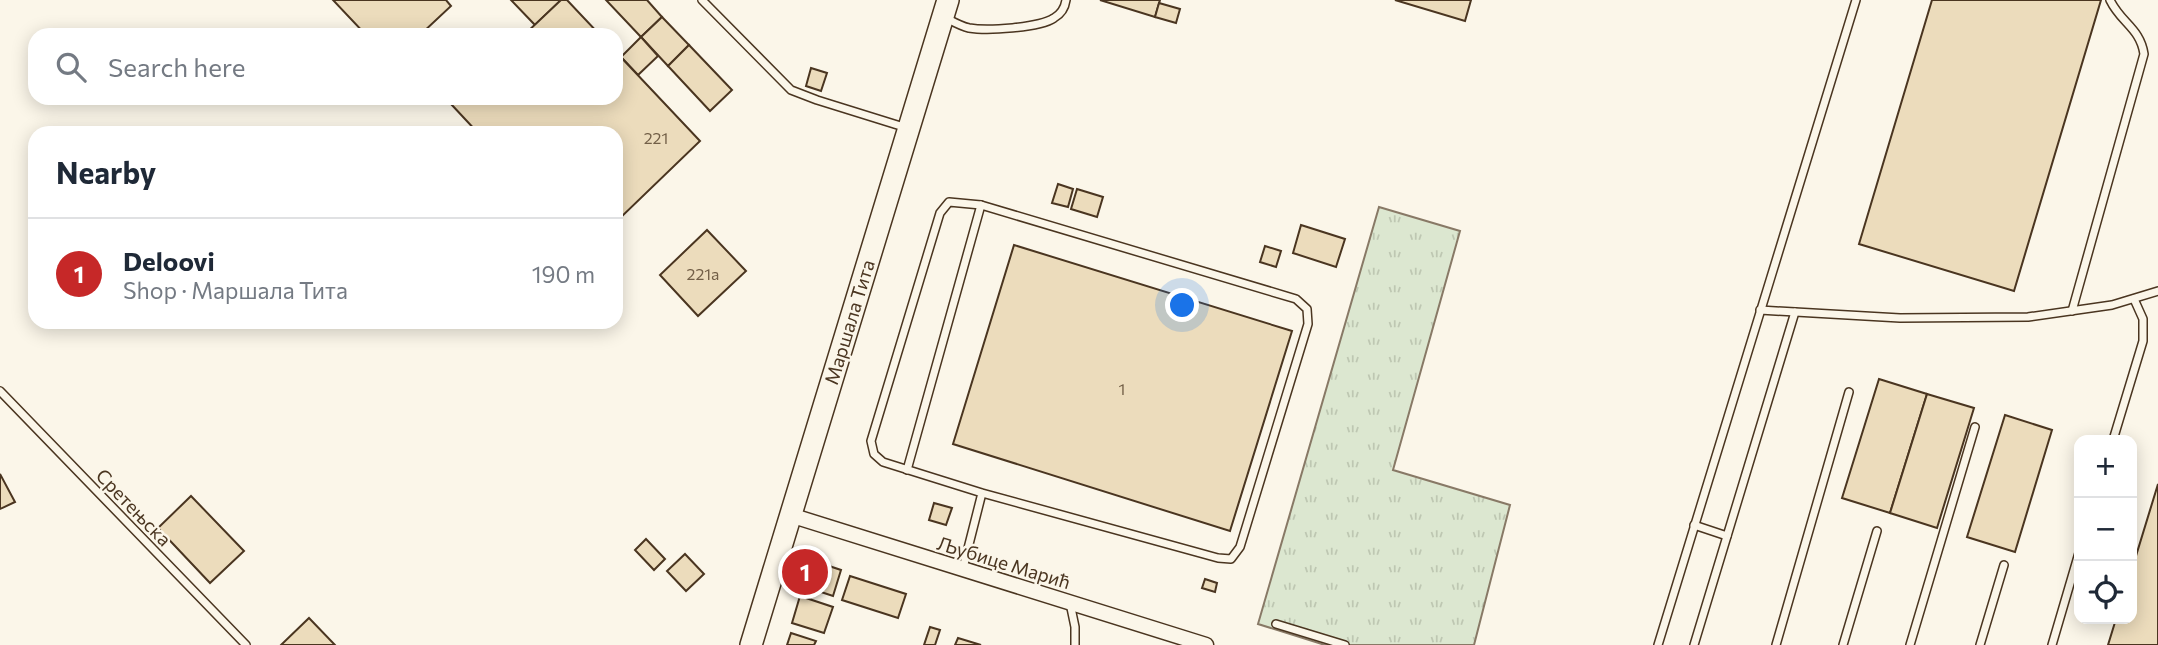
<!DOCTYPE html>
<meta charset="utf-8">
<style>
:root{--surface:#fff;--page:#f2f2f3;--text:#1f2937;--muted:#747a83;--line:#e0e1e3;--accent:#c62828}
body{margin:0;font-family:Commissioner,sans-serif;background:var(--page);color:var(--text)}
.controls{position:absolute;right:21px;bottom:21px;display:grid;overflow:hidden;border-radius:14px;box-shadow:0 4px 18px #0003}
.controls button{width:63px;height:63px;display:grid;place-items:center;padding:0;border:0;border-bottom:2px solid var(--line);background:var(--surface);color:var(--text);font:35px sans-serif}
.you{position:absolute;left:1183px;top:306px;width:24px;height:24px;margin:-18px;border:5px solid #fff;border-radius:50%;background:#1a73e8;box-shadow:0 0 0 10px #1a73e833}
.badge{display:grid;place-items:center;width:46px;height:46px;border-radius:50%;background:var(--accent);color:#fff;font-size:23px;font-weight:700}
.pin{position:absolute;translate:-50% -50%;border:4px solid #fff;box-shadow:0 2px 7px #0006}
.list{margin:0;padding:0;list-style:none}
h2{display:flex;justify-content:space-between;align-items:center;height:91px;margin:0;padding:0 28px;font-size:30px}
h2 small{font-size:23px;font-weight:400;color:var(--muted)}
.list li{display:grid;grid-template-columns:46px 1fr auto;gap:21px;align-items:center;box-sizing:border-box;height:112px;padding:0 28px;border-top:2px solid var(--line)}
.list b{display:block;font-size:26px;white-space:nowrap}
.list p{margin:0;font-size:23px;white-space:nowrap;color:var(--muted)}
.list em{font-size:23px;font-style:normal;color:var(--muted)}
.icon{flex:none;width:38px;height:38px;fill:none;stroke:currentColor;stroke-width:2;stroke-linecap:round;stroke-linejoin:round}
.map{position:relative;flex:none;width:2158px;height:645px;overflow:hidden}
.search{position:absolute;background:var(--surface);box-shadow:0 4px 18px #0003;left:28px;top:28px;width:595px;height:77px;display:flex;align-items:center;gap:18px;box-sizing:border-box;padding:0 24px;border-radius:21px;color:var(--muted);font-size:26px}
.panel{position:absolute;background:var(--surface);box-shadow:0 4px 18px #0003;left:28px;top:126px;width:595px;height:203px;border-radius:21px}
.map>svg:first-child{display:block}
.grass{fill:url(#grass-tufts);stroke:#887966;stroke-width:2}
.building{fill:#ecdcbc;stroke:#4a3520;stroke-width:2}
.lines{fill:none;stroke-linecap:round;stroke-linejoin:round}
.lane-casing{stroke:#4a3520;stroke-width:10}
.street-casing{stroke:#4a3520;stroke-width:17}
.secondary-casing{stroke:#4a3520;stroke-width:24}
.lane{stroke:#fbf6e9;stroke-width:7}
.street{stroke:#fbf6e9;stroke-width:14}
.secondary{stroke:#fbf6e9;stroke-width:21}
.labels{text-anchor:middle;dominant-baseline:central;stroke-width:5;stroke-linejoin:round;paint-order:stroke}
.number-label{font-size:16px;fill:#725f47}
.street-label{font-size:19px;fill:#4a3520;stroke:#fbf6e9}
</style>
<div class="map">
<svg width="2158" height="645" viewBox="0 0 2158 645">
<defs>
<pattern id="grass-tufts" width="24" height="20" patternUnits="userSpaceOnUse" patternTransform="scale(1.75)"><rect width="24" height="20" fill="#dce7d0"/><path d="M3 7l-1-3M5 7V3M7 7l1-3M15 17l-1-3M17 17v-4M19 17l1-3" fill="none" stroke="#bec7b2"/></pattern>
</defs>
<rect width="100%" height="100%" fill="#fbf6e9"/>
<!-- grass -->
<polygon class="grass" points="1379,207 1460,231 1393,470 1510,505 1474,645 1325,645 1258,624"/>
<!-- building -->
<g class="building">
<polygon points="333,0 446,0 451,6 420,35 366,35"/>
<polygon points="511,0 561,0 535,25"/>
<polygon points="561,0 567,0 600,35 524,35"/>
<polygon points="606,0 647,0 662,17 641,37"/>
<polygon points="1100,0 1160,0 1155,17"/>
<polygon points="1395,0 1471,0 1465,21"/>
<polygon points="1932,0 2101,0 2014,291 1859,244"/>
<polygon points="1159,3 1180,9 1176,23 1155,17"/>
<polygon points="662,17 689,45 668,66 641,37"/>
<polygon points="641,37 658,56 638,75 621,57"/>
<polygon points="689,45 732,90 710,111 668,66"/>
<polygon points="616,52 700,141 616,222 616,133 478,133 451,104 458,98 616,98"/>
<polygon points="811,68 827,73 821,91 806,86"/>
<polygon points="1058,184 1073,189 1068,207 1052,203"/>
<polygon points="1077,189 1103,197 1097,217 1071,209"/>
<polygon points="1301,225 1345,239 1336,267 1293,253"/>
<polygon points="707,230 746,271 698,316 660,275"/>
<polygon points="1014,245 1292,331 1230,531 953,444"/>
<polygon points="1265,246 1281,251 1276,267 1260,262"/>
<polygon points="1879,379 1927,394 1890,513 1842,498"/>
<polygon points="1927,394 1974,408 1937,528 1890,513"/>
<polygon points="2005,415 2052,430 2015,552 1967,537"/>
<polygon points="0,474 15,502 0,509"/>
<polygon points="2158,484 2158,645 2108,645 2116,619 2132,619 2132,569"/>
<polygon points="191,496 244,551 210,583 158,528"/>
<polygon points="934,503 952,508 946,525 929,520"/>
<polygon points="646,539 665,559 654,570 635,550"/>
<polygon points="685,554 704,574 686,591 667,571"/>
<polygon points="804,558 814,561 807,586 796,582"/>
<polygon points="814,561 841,570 833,596 806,587"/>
<polygon points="850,576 906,594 898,618 842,600"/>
<polygon points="1205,579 1217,583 1215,592 1202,588"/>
<polygon points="800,596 833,607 824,633 792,623"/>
<polygon points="309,618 335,645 281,645"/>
<polygon points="930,627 940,630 935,645 924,645"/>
<polygon points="791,633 816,641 814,645 787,645"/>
<polygon points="958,638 981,645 955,645"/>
</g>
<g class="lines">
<defs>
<g id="lane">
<polyline points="702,0 791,90 817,100 907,128"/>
<path d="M944 17C952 21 960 26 969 28 987 31 1039 28 1054 18 1061 14 1065 7 1066 0"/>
<polyline points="1760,310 1900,318 2028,317 2112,305 2158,291"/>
<path d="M2072 311 2144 54C2140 28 2121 23 2110 0"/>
<polyline points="0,391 246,645"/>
<polyline points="2113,440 2143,341 2143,319 2134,299"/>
<polyline points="907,470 981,205"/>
<polyline points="1694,525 1727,536"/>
<polyline points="963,568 982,493 1218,558 1231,559 1240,547 1308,324 1307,309 1296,299 981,205 949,202 940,213 871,441 874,454 883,462 982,493"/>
<polyline points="1070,603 1075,627 1075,645"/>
<polyline points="1276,624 1345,645"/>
<polyline points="1658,645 1856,0"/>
<polyline points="1694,645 1795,312"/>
<polyline points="1776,645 1849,392"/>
<polyline points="1843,645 1877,531"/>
<polyline points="1910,645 1975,427"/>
<polyline points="1980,645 2004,565"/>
<polyline points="2052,645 2079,553"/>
</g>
<polyline id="street" points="790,515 1206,645"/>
<polyline id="secondary" points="751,645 948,0"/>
</defs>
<!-- lane casing -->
<use href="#lane" class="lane-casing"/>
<!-- street casing -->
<use href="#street" class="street-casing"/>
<!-- secondary casing -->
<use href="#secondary" class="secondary-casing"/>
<!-- lane -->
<use href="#lane" class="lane"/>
<!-- street -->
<use href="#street" class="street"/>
<!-- secondary -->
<use href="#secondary" class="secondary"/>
</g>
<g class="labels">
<!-- number labels -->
<g class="number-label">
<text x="656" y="137">221</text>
<text x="703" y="273">221a</text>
<text x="1122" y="388">1</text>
</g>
<!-- street labels -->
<g class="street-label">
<text transform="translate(849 322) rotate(-73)">Маршала Тита</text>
<text transform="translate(134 507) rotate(46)">Сретењска</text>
<text transform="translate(1004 562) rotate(17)">Љубице Марић</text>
</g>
</g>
</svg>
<div class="controls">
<button>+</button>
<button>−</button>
<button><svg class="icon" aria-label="locate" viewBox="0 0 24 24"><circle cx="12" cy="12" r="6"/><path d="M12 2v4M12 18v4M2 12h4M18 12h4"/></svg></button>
</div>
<div class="you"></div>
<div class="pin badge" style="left:805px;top:572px">1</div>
<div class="search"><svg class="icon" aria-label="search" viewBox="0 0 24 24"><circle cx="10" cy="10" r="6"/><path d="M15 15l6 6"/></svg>Search here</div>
<section class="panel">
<h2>Nearby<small></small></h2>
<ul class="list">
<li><span class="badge">1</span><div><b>Deloovi</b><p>Shop · Маршала Тита</p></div><em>190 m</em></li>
</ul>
</section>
</div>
